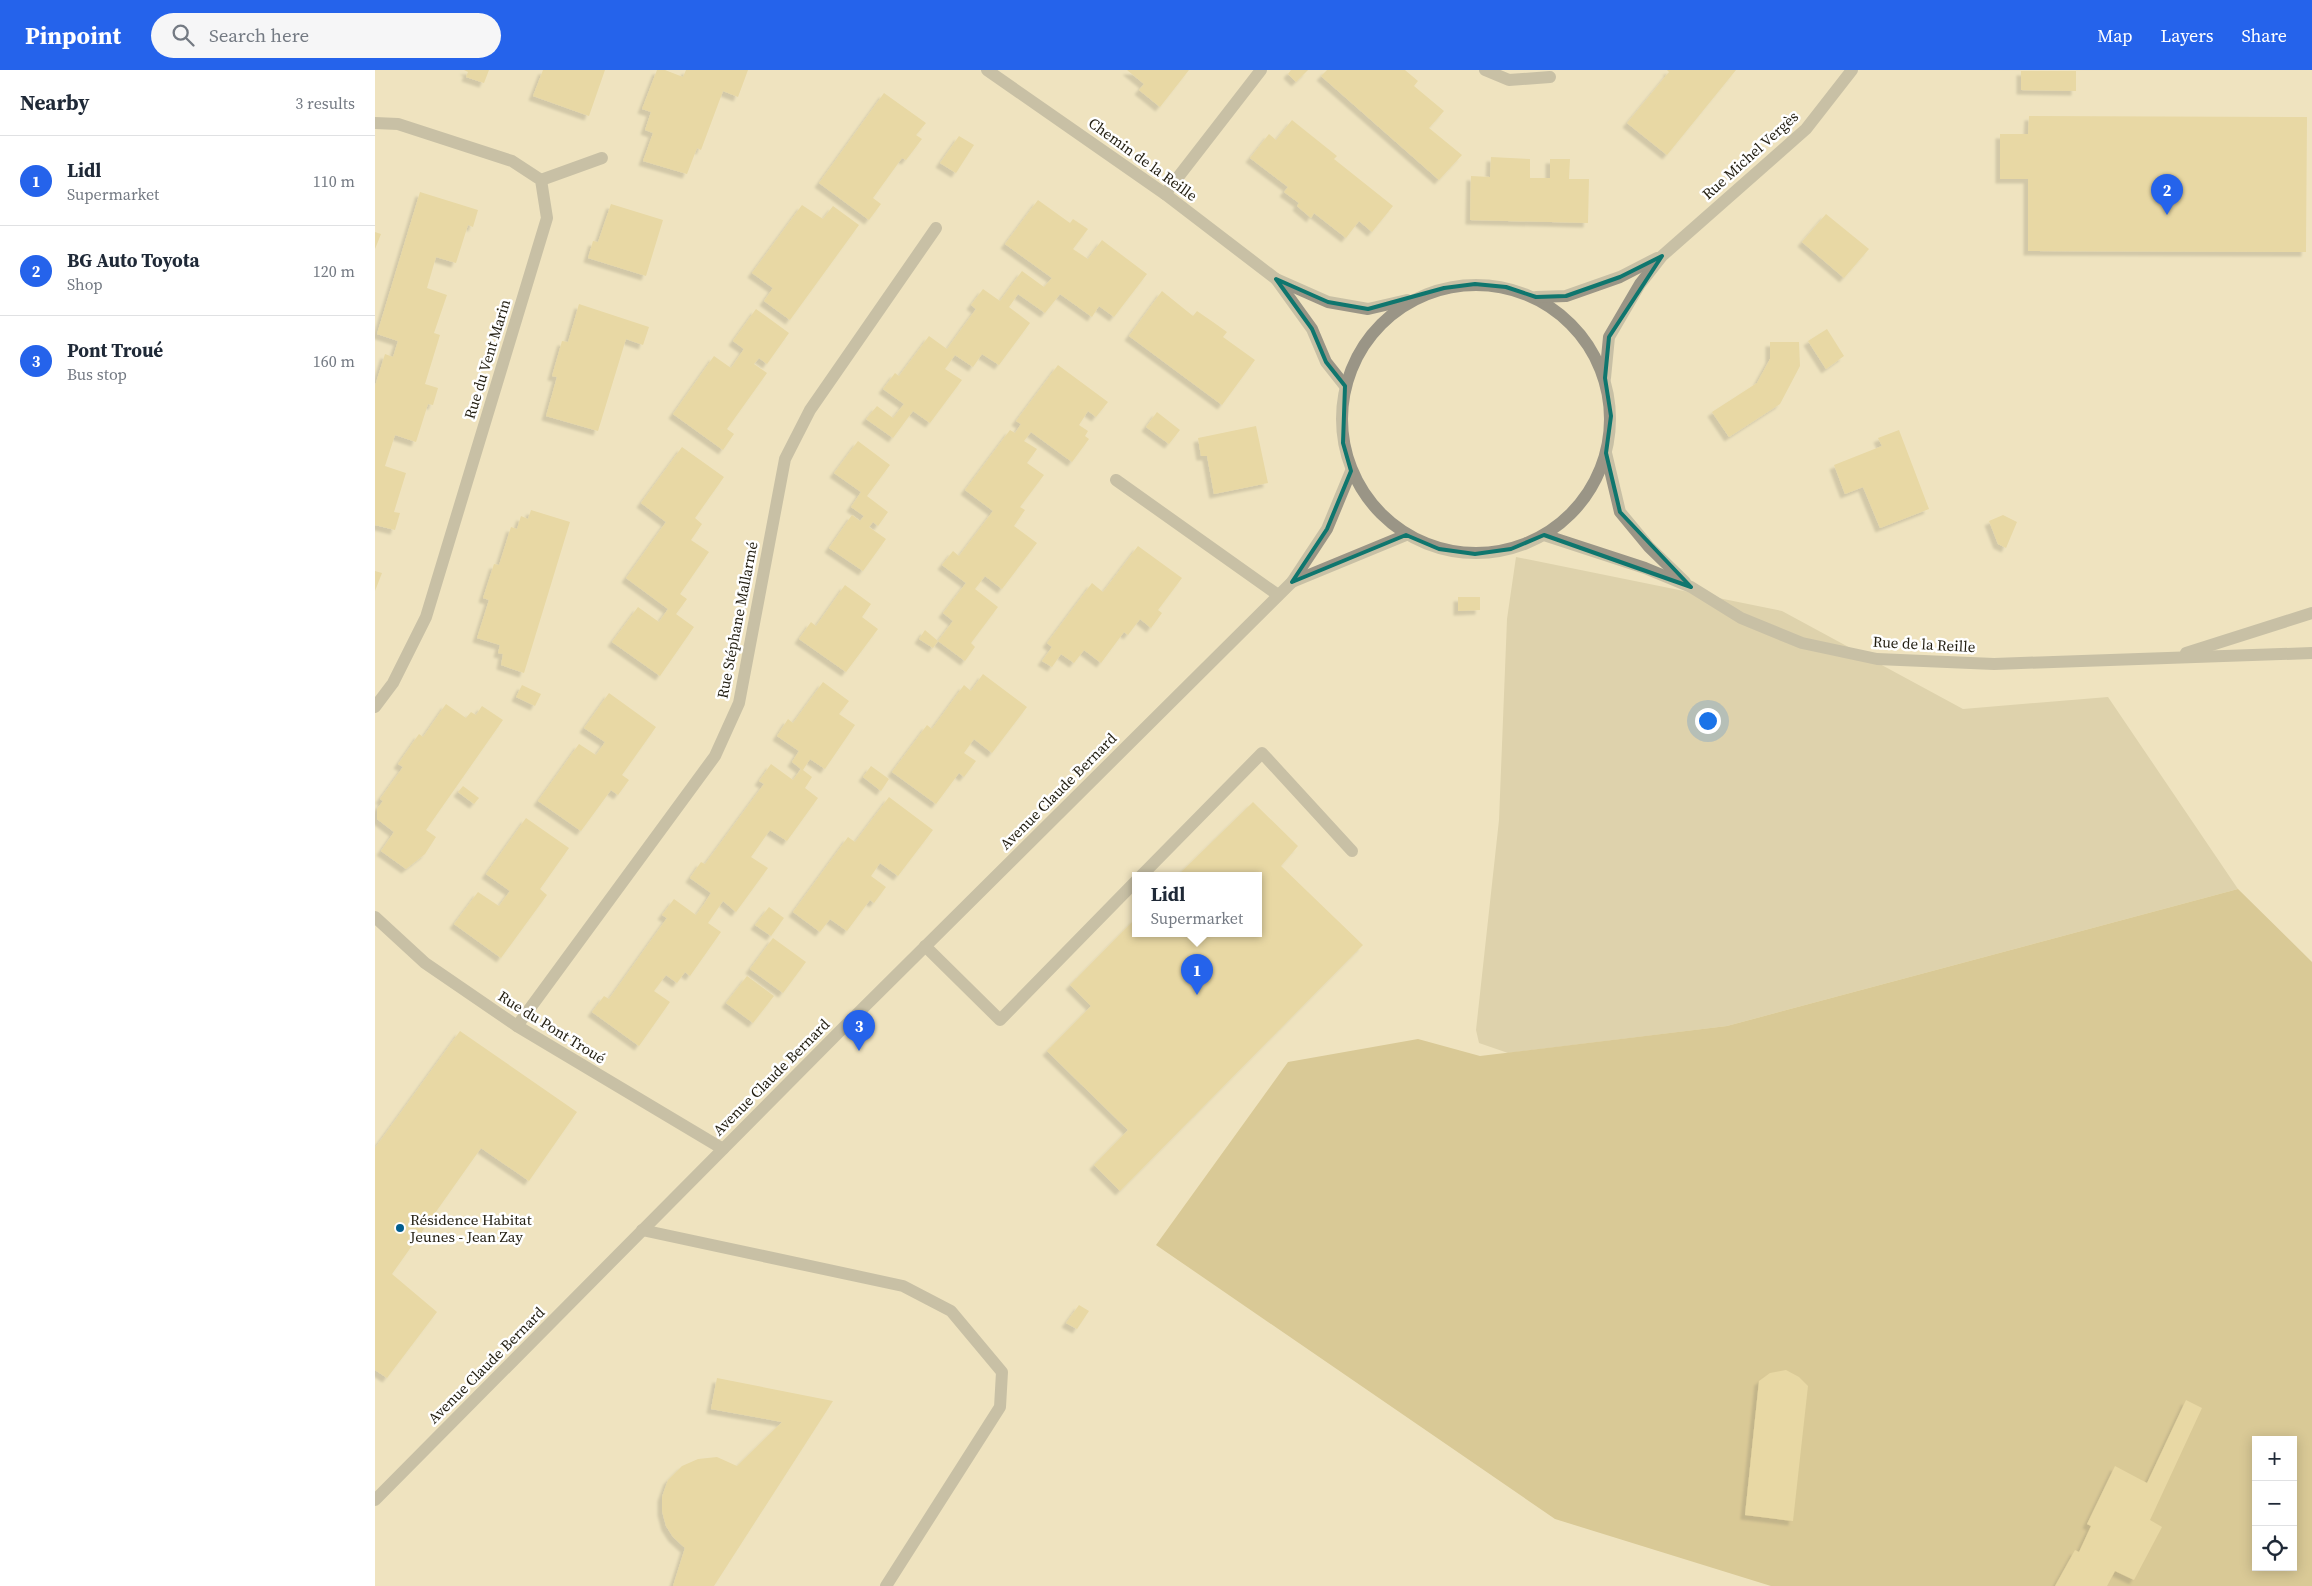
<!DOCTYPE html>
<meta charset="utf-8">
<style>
:root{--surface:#fff;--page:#f6f6f7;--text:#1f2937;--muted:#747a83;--line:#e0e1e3;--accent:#2563eb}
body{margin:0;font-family:"Source Serif 4",serif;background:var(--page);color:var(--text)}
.controls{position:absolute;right:15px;bottom:15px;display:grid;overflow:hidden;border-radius:0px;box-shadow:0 2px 12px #0003}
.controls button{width:45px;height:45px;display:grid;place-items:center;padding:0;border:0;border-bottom:1px solid var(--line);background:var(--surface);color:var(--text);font:25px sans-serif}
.you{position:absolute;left:1332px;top:650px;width:18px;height:18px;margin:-12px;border:4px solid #fff;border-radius:50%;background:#1a73e8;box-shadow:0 0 0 8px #1a73e833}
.badge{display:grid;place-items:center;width:32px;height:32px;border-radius:50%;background:var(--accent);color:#fff;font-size:16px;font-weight:700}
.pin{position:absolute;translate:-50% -41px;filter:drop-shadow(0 1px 2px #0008)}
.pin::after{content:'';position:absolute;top:26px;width:18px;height:15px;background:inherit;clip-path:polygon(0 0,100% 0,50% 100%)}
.popup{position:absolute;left:757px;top:802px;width:130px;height:65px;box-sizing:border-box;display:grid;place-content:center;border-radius:0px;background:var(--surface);filter:drop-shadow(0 1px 4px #0005);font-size:16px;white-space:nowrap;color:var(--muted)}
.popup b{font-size:19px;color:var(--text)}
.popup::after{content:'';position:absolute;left:50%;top:100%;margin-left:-10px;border:10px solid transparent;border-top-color:var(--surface)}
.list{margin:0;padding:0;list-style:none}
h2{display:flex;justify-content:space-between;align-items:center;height:65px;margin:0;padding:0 20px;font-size:21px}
h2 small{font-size:16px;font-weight:400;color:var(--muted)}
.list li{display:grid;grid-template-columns:32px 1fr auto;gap:15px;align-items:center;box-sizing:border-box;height:90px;padding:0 20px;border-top:1px solid var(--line)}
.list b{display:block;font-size:19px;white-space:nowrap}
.list p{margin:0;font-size:16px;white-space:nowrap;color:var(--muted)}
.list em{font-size:16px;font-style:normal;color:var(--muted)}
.icon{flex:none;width:28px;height:28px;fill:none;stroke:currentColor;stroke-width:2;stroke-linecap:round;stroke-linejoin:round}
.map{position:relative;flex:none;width:1937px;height:1516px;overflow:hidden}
header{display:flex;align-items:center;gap:30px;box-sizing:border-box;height:70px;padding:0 25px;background:var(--accent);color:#fff}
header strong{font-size:24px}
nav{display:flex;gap:28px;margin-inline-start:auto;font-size:18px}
.search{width:350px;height:45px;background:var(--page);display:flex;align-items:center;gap:12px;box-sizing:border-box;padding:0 18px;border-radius:28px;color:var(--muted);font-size:19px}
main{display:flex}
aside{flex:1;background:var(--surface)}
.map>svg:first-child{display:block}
.green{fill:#cabd95}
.forest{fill:#bfa864;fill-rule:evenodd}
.building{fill:#e0ca84;filter:url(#shadow)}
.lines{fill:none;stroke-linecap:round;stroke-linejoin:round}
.minor{stroke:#9a9586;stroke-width:12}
.marked{fill:none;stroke:#0f766e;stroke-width:4;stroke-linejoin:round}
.poi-dot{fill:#025e8f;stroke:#fff;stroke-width:2}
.labels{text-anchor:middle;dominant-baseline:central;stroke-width:5;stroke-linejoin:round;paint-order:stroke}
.street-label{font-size:15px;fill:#211d10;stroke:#fff}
.poi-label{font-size:15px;fill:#211d10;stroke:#fff;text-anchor:start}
</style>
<header>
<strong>Pinpoint</strong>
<div class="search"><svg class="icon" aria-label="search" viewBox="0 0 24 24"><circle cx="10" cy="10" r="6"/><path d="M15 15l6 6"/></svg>Search here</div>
<nav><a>Map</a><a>Layers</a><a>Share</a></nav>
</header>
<main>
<aside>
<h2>Nearby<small>3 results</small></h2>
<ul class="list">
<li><span class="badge">1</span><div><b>Lidl</b><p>Supermarket</p></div><em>110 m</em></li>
<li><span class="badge">2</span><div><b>BG Auto Toyota</b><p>Shop</p></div><em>120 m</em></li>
<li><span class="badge">3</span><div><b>Pont Troué</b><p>Bus stop</p></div><em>160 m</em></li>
</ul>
</aside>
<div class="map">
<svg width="1937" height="1516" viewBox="0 0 1937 1516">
<defs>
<filter id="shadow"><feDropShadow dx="-4.5" dy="4.5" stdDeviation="1" flood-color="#0004"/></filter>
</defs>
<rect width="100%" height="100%" fill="#efe3bf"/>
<!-- green -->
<polygon class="green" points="1141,487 1407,541 1588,639 1733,627 1863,819 1352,956 1133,983 1104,973 1101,960 1124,750 1132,549"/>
<!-- forest -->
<path class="forest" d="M1863 819 1937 892V1516H1396L1180 1449 781 1175 913 992 1043 969 1105 986 1352 956ZM1881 1370H1918V1497H1881Z"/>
<!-- building -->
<g class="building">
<polygon points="89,0 114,0 109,13 91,7 93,2"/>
<polygon points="168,0 230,0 214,46 158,26"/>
<polygon points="282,0 290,0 308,7 311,0 373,0 363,27 348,21 326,80 322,78 312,104 268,91 278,63 270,60 276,42 267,39"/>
<polygon points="752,0 814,0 785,37 764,20 769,14"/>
<polygon points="916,0 933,0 921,12 913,4"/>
<polygon points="952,0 1030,0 1043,11 1039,16 1069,41 1054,58 1087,85 1064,110 946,6"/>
<polygon points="1292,0 1361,0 1292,85 1252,53 1294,2"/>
<polygon points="1646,1 1701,1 1701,21 1646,20"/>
<polygon points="509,23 551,53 541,65 547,69 531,90 527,88 498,128 506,134 494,150 444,113"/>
<polygon points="1654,46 1932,47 1931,182 1653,181 1653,109 1625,109 1625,64 1653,64"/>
<polygon points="917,50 962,86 959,89 1018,136 997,162 984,151 971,168 939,143 936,148 922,136 924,133 909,122 913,117 875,88 894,64 901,70"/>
<polygon points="584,66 599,75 581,103 565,93"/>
<polygon points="1116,87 1155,89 1155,108 1175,108 1175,89 1195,89 1194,109 1214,109 1213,153 1095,150 1096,106 1115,107"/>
<polygon points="45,122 103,140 98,157 93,155 81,193 61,187 52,218 72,225 59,263 65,265 50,314 63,318 58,335 53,334 41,372 20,365 10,396 31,403 19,442 25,443 20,460 0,455 0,316 10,284 18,287 23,271 2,264"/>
<polygon points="663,130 695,153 698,149 713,159 698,179 713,189 727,170 772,204 739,247 724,236 717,247 685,224 670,243 643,224 634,237 655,253 624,295 607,284 598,297 580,285 570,299 587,310 555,353 538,341 518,368 491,349 502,336 518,348 529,334 508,319 520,303 524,306 554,266 572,279 601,239 596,235 608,219 625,231 647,201 669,217 677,208 630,174"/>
<polygon points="236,134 288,150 271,206 213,188 218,171 223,172"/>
<polygon points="427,135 448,149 458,136 484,155 415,250 389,231 398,218 377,203"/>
<polygon points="1451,144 1494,179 1469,208 1427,172"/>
<polygon points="0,162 6,164 0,179"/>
<polygon points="787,221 818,246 822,241 838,252 852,262 848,267 880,290 847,335 754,266"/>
<polygon points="204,234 274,257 268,275 251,269 223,361 171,346 182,307 177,306 187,271 193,272"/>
<polygon points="381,239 414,263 392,294 384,288 379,294 392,303 352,359 359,364 348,380 298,344 339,286 356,298 369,279 358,271"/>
<polygon points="1452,259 1469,286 1451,299 1433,271"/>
<polygon points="1395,272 1424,272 1425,296 1405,334 1354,367 1337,342 1382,313 1395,289"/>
<polygon points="683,295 733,332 721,347 713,341 704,355 713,361 710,366 714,369 697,392 656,362 649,371 662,379 652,393 669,405 645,437 650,440 639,456 662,473 627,519 610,506 600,519 623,537 596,573 600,577 590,591 563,571 558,578 544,569 550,560 563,571 578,551 568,543 591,513 567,495 578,481 584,486 618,441 590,420 635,360 640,363 646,354 641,351"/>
<polygon points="782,342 805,360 794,374 771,357"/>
<polygon points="881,356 893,413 839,424 832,386 826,386 823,368"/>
<polygon points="1524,360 1554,439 1505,458 1488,417 1470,424 1459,395 1507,376 1503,368"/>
<polygon points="483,371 515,395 492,426 513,442 503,456 498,452 494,457 511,469 488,501 454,478 477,445 485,451 489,446 476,437 486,422 459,403"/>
<polygon points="307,377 349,407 320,448 327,454 316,470 334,482 305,524 312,529 301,544 319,557 285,606 237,572 263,537 284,552 293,539 251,508 291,452 266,433"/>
<polygon points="156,440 195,452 149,603 126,595 128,584 123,583 125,575 102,568 114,530 108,528 119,494 124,495 136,457 142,459 146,446 153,449"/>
<polygon points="1628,445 1642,452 1631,478 1623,474 1614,451"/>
<polygon points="763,476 807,508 783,540 787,543 776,558 765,549 753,565 749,562 726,593 709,580 699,593 686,584 677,597 667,591 677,577 672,573 717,513 728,522"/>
<polygon points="0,501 7,503 0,521"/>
<polygon points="470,515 496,534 487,547 503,559 471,602 424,569 436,552 441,556"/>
<polygon points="1083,527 1105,527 1105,540 1083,541"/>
<polygon points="608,604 652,637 617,683 599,669 589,683 601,691 589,707 584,703 561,734 517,702 552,655 557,659 589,615 596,621"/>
<polygon points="448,612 474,631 464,644 480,655 450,699 435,689 428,700 437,707 430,718 443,728 412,771 395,760 376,787 393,798 361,842 348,831 333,853 346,862 315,906 310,902 302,913 291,905 279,921 295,932 264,976 217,942 229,926 234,929 292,848 287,845 299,829 321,845 329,834 336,823 315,808 326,792 330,794 389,714 384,711 396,694 418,710 426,699 417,692 424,681 402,666 413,649 418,653"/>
<polygon points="147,615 166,624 160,636 141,627"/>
<polygon points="234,623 281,657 247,705 254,710 243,725 236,720 206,761 163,731 204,674 221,685 230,672 209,658"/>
<polygon points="71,634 91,648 96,642 101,645 107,636 128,650 51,760 61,767 50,784 31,799 6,781 19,762 2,749 2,739 8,731 5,729 28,697 23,694 44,664 48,667"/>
<polygon points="496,696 514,709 506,721 488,707"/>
<polygon points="88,716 104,728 99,734 83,722"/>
<polygon points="514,727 558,760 523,806 505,793 496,806 511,817 499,833 495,830 472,861 455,849 445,862 418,842 473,767 480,772"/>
<polygon points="878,732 923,776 906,796 988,875 745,1121 719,1095 753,1060 672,981 716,936 695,915 761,848 761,864 883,864 883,806 802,806"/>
<polygon points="151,748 194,778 165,819 172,825 126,888 79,854 103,822 124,836 135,821 111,804"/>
<polygon points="394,837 409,848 396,866 380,855"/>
<polygon points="398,868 431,892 408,923 375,899"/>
<polygon points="372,906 399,926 378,953 351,933"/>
<polygon points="85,961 202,1042 154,1111 106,1078 17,1204 62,1242 12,1308 0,1300 0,1078"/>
<polygon points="704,1235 714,1241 702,1259 691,1253"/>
<polygon points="1411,1300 1424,1307 1433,1316 1418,1451 1370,1445 1384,1311 1395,1303"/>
<polygon points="342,1308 458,1331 339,1516 298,1516 310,1478 298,1467 291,1456 287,1441 287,1427 293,1410 307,1396 323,1389 342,1387 362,1396 407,1352 336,1339"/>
<polygon points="1811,1330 1827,1338 1775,1450 1787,1457 1759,1510 1740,1501 1732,1516 1680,1516 1700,1480 1704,1482 1716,1456 1712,1454 1740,1396 1772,1413"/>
</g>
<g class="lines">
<!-- minor -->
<g class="minor">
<polyline points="612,0 790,124 901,209 953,232 993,239 1032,230"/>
<polyline points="1110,0 1134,10 1175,7"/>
<polyline points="0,53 23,54 137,91 166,110 172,148 51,547 18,613 0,637"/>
<polyline points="166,110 227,88"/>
<polyline points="790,124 886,0"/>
<polyline points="901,209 937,259 951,292 970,316"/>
<circle cx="1101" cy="349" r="134"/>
<polyline points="1161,227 1191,226 1245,207 1282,188"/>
<polyline points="1230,308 1234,267 1265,214 1287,186 1431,59 1477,0"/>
<polyline points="1231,383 1245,442 1274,477 1310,512"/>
<polyline points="741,410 903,525"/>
<polyline points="1169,465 1270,498 1316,517 1366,548 1427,573 1502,589 1619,594 1937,583"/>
<polyline points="917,512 1031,465"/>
<polyline points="1811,583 1937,543"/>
<polyline points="766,806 887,683 977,781"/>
<polyline points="0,847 50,893 142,956 348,1079"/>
<polyline points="550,876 625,950 761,811"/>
<polyline points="142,956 340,686 364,633 410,389 435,340 561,158"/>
<polyline points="267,1160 528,1216 576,1241 627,1302 625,1337 511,1516"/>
<polyline points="0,1430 465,961 917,512 952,459 976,401"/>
</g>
</g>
<!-- marked area -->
<path d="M0 0H1937V1516H0ZM1287 186 1234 267 1230 308 1236 346 1231 383 1245 442 1316 517 1169 465 1136 479 1100 484 1064 479 1031 465 917 512 952 459 976 401 968 373 970 316 951 292 937 259 901 209 953 232 993 239 1069 218 1100 214 1131 217 1161 227 1191 226 1245 207Z" fill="#efe3bf" fill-opacity=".55" fill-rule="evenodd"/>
<path class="marked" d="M1287 186 1234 267 1230 308 1236 346 1231 383 1245 442 1316 517 1169 465 1136 479 1100 484 1064 479 1031 465 917 512 952 459 976 401 968 373 970 316 951 292 937 259 901 209 953 232 993 239 1069 218 1100 214 1131 217 1161 227 1191 226 1245 207Z"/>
<!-- markers -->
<circle class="poi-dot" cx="25" cy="1158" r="5"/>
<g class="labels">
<!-- street labels -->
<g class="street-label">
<text transform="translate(1375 85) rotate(-42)">Rue Michel Vergès</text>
<text transform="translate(768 89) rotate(36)">Chemin de la Reille</text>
<text transform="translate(112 289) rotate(-73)">Rue du Vent Marin</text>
<text transform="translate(362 550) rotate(-79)">Rue Stéphane Mallarmé</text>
<text transform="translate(1549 574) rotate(3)">Rue de la Reille</text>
<text transform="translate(683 721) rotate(-45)">Avenue Claude Bernard</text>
<text transform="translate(177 957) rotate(32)">Rue du Pont Troué</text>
<text transform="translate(396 1007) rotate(-45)">Avenue Claude Bernard</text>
<text transform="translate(111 1295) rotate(-45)">Avenue Claude Bernard</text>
</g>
<!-- poi labels -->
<g class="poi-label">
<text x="35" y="1149">Résidence Habitat<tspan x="35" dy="17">Jeunes - Jean Zay</tspan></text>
</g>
</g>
</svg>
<div class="controls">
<button>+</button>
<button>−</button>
<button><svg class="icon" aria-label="locate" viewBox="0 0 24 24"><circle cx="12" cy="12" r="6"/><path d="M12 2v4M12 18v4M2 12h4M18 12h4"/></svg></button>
</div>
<div class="you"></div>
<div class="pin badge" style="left:822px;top:925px">1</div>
<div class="popup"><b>Lidl</b>Supermarket</div>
<div class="pin badge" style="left:1792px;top:145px">2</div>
<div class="pin badge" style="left:484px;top:981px">3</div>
</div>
</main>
